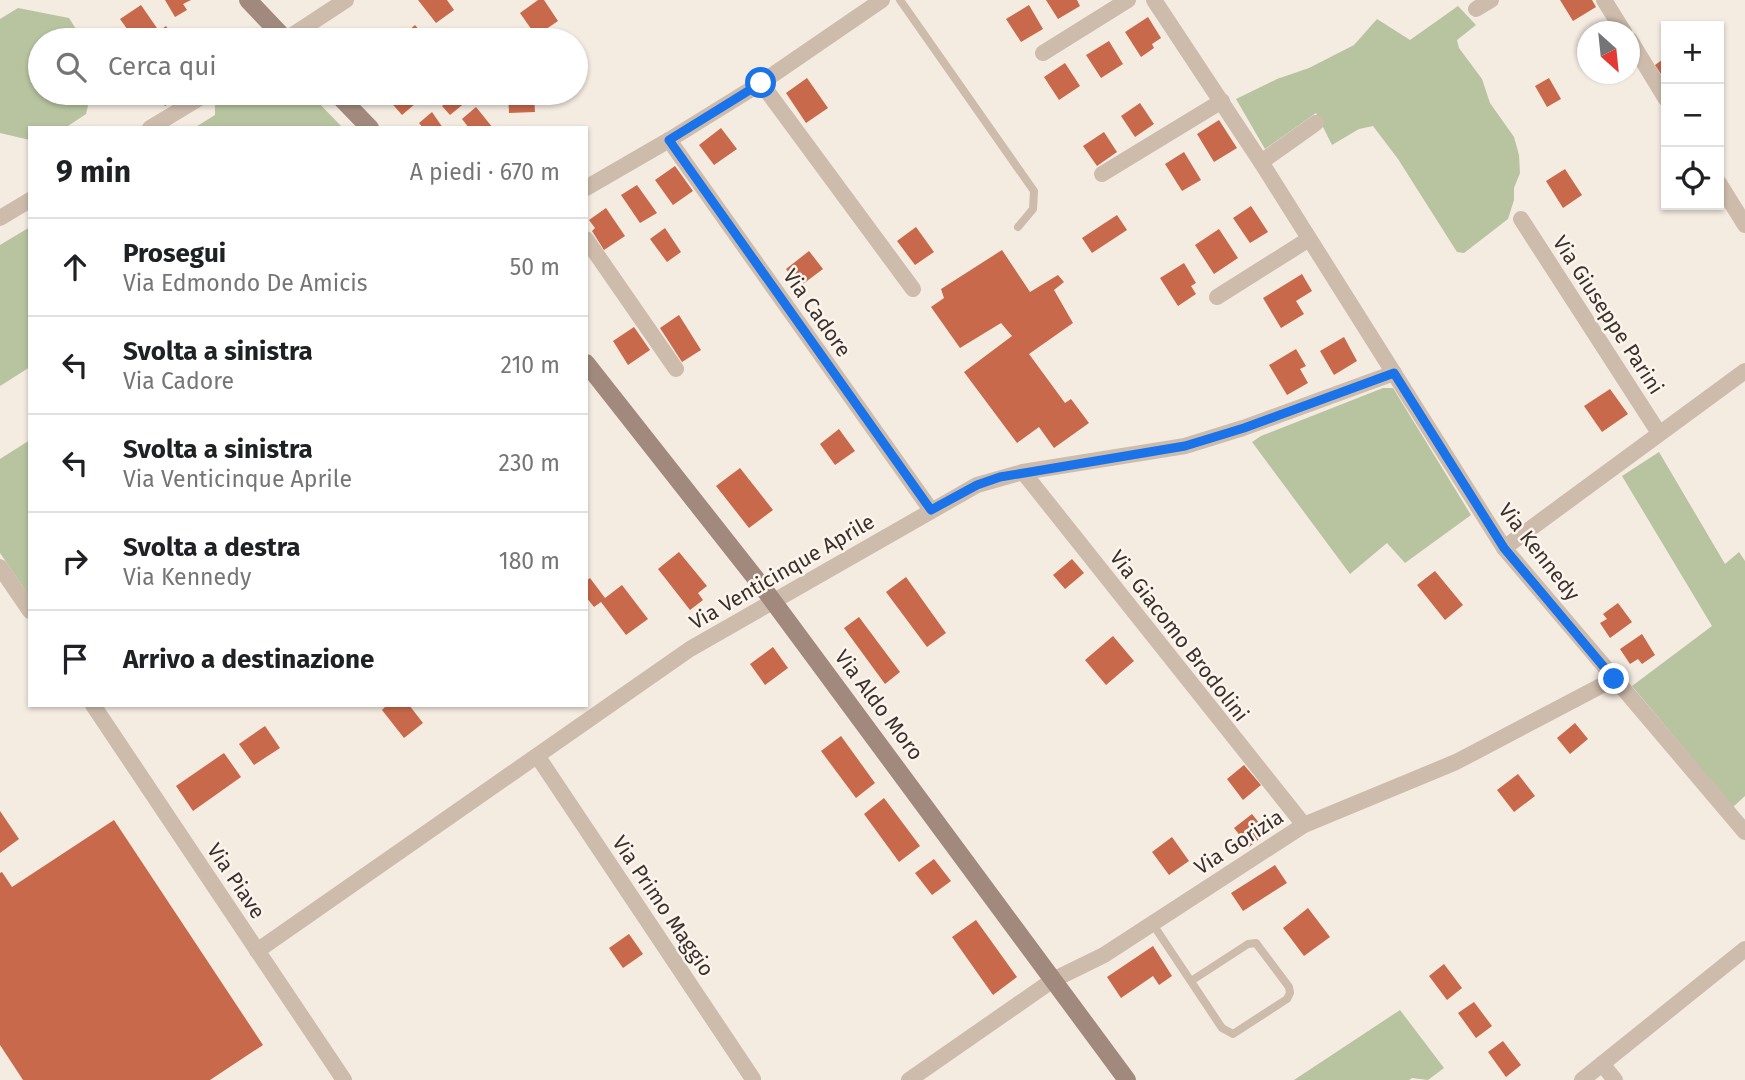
<!DOCTYPE html>
<html lang="it">
<meta charset="utf-8">
<style>
:root{--surface:#fff;--page:#f2f2f2;--text:#202124;--muted:#757577;--line:#e0e0e0}
body{margin:0;font-family:"Fira Sans",sans-serif;background:var(--page);color:var(--text)}
.controls{position:absolute;right:21px;top:21px;display:grid;overflow:hidden;border-radius:0px;box-shadow:0 2px 5px #0004}
.controls button{width:63px;height:63px;display:grid;place-items:center;padding:0;border:0;border-bottom:2px solid var(--line);background:var(--surface);color:var(--text);font:35px sans-serif}
.compass{position:absolute;left:1577px;top:21px;width:63px;height:63px;border-radius:50%;background:var(--surface);box-shadow:0 2px 5px #0004;rotate:153deg}
.stop{position:absolute;width:21px;height:21px;margin:-16px;border:5px solid #1a73e8;border-radius:50%;background:#fff}
.stop.end{background:#1a73e8;border-color:#fff;box-shadow:0 2px 7px #0008}
.list{margin:0;padding:0;list-style:none}
h2{display:flex;justify-content:space-between;align-items:center;height:91px;margin:0;padding:0 28px;font-size:30px}
h2 small{font-size:23px;font-weight:400;color:var(--muted)}
.list li{display:grid;grid-template-columns:46px 1fr auto;gap:21px;align-items:center;box-sizing:border-box;height:98px;padding:0 28px;border-top:2px solid var(--line)}
.list b{display:block;font-size:26px;white-space:nowrap}
.list p{margin:0;font-size:23px;white-space:nowrap;color:var(--muted)}
.list em{font-size:23px;font-style:normal;color:var(--muted)}
.icon{flex:none;width:38px;height:38px;fill:none;stroke:currentColor;stroke-width:2;stroke-linecap:round;stroke-linejoin:round}
.map{position:relative;flex:none;width:1745px;height:1080px;overflow:hidden}
.search{position:absolute;background:var(--surface);box-shadow:0 2px 5px #0004;left:28px;top:28px;width:560px;height:77px;display:flex;align-items:center;gap:18px;box-sizing:border-box;padding:0 24px;border-radius:38px;color:var(--muted);font-size:26px}
.panel{position:absolute;background:var(--surface);box-shadow:0 2px 5px #0004;left:28px;top:126px;width:560px;height:581px;border-radius:0px}
.map>svg:first-child{display:block}
.green{fill:#b8c4a0}
.building{fill:#c8694b}
.lines{fill:none;stroke-linecap:round;stroke-linejoin:round}
.lane{stroke:#cdbbac;stroke-width:8}
.street{stroke:#cdbbac;stroke-width:16}
.secondary{stroke:#a18a7d;stroke-width:18}
.route{stroke:#1a73e8;stroke-width:9}
.labels{text-anchor:middle;dominant-baseline:central;stroke-width:5;stroke-linejoin:round;paint-order:stroke}
.street-label{font-size:21px;fill:#3b302b;stroke:#fbf5ee}
</style>
<div class="map">
<svg width="1745" height="1080" viewBox="0 0 1745 1080">
<rect width="100%" height="100%" fill="#f4ebe1"/>
<!-- green -->
<g class="green">
<polygon points="1458,6 1476,25 1457,40 1459,48 1482,79 1490,103 1514,137 1519,155 1520,173 1514,188 1514,200 1508,219 1464,253 1457,252 1398,159 1373,126 1359,129 1332,145 1316,113 1265,149 1236,99 1277,79 1309,68 1354,45 1377,19 1410,40"/>
<polygon points="18,8 69,18 83,40 40,40 40,93 91,93 86,114 65,128 30,128 30,140 0,133 0,19"/>
<polygon points="228,93 309,93 343,128 194,128 215,115 215,100"/>
<polygon points="30,227 30,367 0,386 0,245"/>
<polygon points="1383,388 1393,388 1471,515 1405,563 1387,543 1350,574 1252,442 1261,436"/>
<polygon points="30,440 30,597 0,553 0,459"/>
<polygon points="1659,452 1725,564 1739,552 1745,561 1745,796 1733,807 1632,686 1712,626 1622,476"/>
<polygon points="1400,1010 1444,1068 1428,1080 1412,1078 1409,1080 1294,1080"/>
</g>
<!-- building -->
<g class="building">
<polygon points="165,0 191,0 183,4 187,10 175,17"/>
<polygon points="418,0 447,0 454,10 436,23"/>
<polygon points="538,0 544,0 558,21 536,36 520,13"/>
<polygon points="1046,0 1077,0 1080,6 1058,19"/>
<polygon points="1560,0 1592,0 1596,7 1573,21"/>
<polygon points="141,5 159,31 166,26 176,40 135,40 120,19"/>
<polygon points="1029,5 1043,29 1021,42 1006,19"/>
<polygon points="1148,17 1161,38 1152,44 1154,48 1141,57 1125,32"/>
<polygon points="415,25 427,40 403,40 401,37"/>
<polygon points="1109,41 1123,64 1101,78 1086,55"/>
<polygon points="1666,57 1666,82 1655,65"/>
<polygon points="1065,63 1080,86 1059,100 1044,77"/>
<polygon points="807,78 828,108 806,123 786,93"/>
<polygon points="1549,78 1561,99 1547,107 1535,86"/>
<polygon points="156,93 186,93 165,106"/>
<polygon points="396,93 418,93 422,98 402,115 388,99"/>
<polygon points="459,93 477,93 450,115 442,106"/>
<polygon points="508,93 534,95 535,112 509,113"/>
<polygon points="1140,103 1154,124 1135,137 1121,116"/>
<polygon points="476,107 493,128 469,128 462,119"/>
<polygon points="432,112 443,128 423,128 419,123"/>
<polygon points="1219,120 1237,148 1214,162 1197,134"/>
<polygon points="721,128 737,149 714,165 699,145"/>
<polygon points="1104,132 1117,152 1097,166 1083,146"/>
<polygon points="1184,152 1201,180 1182,191 1165,164"/>
<polygon points="675,166 693,191 673,205 655,180"/>
<polygon points="1565,169 1582,195 1563,208 1546,181"/>
<polygon points="637,185 657,213 640,223 621,195"/>
<polygon points="1251,206 1268,232 1250,243 1233,218"/>
<polygon points="606,208 625,236 604,250 592,231 595,228 589,220"/>
<polygon points="1117,215 1127,230 1092,253 1082,238"/>
<polygon points="916,227 934,252 915,265 897,241"/>
<polygon points="665,228 681,252 667,262 650,239"/>
<polygon points="1219,229 1238,258 1214,274 1195,245"/>
<polygon points="1002,250 1030,292 1058,275 1064,282 1054,290 1073,323 1029,354 1065,403 1071,399 1089,423 1054,448 1039,427 1017,443 964,372 1012,336 1001,323 960,348 931,307 944,298 941,289"/>
<polygon points="809,251 823,269 799,287 786,269"/>
<polygon points="1184,263 1196,283 1191,286 1196,294 1178,306 1160,278"/>
<polygon points="1302,274 1312,291 1296,301 1304,314 1281,328 1263,298"/>
<polygon points="679,315 701,350 682,362 660,328"/>
<polygon points="634,327 650,350 628,365 613,341"/>
<polygon points="1344,337 1357,361 1334,375 1320,351"/>
<polygon points="1296,349 1306,366 1300,369 1308,383 1287,395 1269,365"/>
<polygon points="1610,389 1628,414 1602,432 1584,406"/>
<polygon points="839,429 855,451 835,465 820,444"/>
<polygon points="740,468 773,510 749,528 716,486"/>
<polygon points="679,552 707,586 698,593 703,600 690,610 658,569"/>
<polygon points="1072,559 1084,573 1065,589 1053,575"/>
<polygon points="1435,571 1463,605 1445,620 1417,585"/>
<polygon points="906,577 946,633 927,647 886,592"/>
<polygon points="590,578 605,598 622,585 648,619 626,635 601,602 594,607 586,597 586,581"/>
<polygon points="1618,603 1632,622 1610,638 1600,623 1607,619 1603,614"/>
<polygon points="859,617 900,672 885,684 844,628"/>
<polygon points="1642,634 1655,655 1642,664 1638,659 1630,664 1620,649"/>
<polygon points="1113,636 1134,661 1106,685 1085,660"/>
<polygon points="773,647 788,668 765,685 750,664"/>
<polygon points="387,705 409,705 423,723 404,738 382,710"/>
<polygon points="1575,723 1588,739 1570,754 1557,738"/>
<polygon points="265,726 280,748 254,765 239,744"/>
<polygon points="841,736 875,783 856,798 821,751"/>
<polygon points="224,753 241,777 193,811 176,786"/>
<polygon points="1244,765 1261,785 1243,800 1227,779"/>
<polygon points="1518,774 1535,796 1514,812 1497,790"/>
<polygon points="884,798 920,846 899,862 864,814"/>
<polygon points="0,811 19,839 0,853"/>
<polygon points="1252,814 1267,833 1249,847 1234,828"/>
<polygon points="114,820 263,1045 210,1080 23,1080 0,1045 0,873 2,872 12,887"/>
<polygon points="1172,837 1189,861 1169,875 1152,852"/>
<polygon points="934,859 951,881 932,895 915,873"/>
<polygon points="1275,865 1287,883 1243,911 1231,893"/>
<polygon points="1308,908 1330,937 1304,956 1283,928"/>
<polygon points="976,920 1017,977 993,995 952,937"/>
<polygon points="629,934 643,954 623,968 609,948"/>
<polygon points="1153,946 1172,976 1159,985 1153,976 1121,998 1107,977"/>
<polygon points="1444,964 1462,988 1447,1000 1429,976"/>
<polygon points="1474,1002 1492,1026 1476,1038 1458,1013"/>
<polygon points="1503,1041 1521,1065 1506,1077 1488,1052"/>
</g>
<g class="lines">
<!-- lane -->
<g class="lane">
<polyline points="900,0 1034,191 1033,209 1018,227"/>
<polyline points="1152,923 1222,1028 1233,1034 1287,999 1290,993 1289,987 1256,943 1248,944 1191,981"/>
</g>
<!-- street -->
<g class="street">
<polyline points="1154,0 1261,162 1504,548 1745,832"/>
<polyline points="1604,0 1624,32"/>
<polyline points="1476,9 1491,0"/>
<polyline points="285,40 346,0"/>
<polyline points="1630,40 1666,99"/>
<polyline points="1043,53 1128,0"/>
<polyline points="761,83 913,289"/>
<polyline points="150,128 208,93"/>
<polyline points="669,140 931,510"/>
<polyline points="1261,162 1316,123"/>
<polyline points="1102,174 1222,101"/>
<polyline points="1719,183 1745,225"/>
<polyline points="586,188 669,140 761,83 882,0"/>
<polyline points="0,218 30,200"/>
<polyline points="1521,219 1659,433"/>
<polyline points="586,239 676,369"/>
<polyline points="1217,297 1309,239"/>
<polyline points="1023,472 1304,825"/>
<polyline points="1504,548 1745,371"/>
<polyline points="0,567 30,611"/>
<polyline points="93,705 344,1080"/>
<polyline points="538,757 753,1079"/>
<polyline points="257,951 690,649 977,485 1023,472 1185,446 1243,428 1394,373"/>
<polyline points="1602,1064 1615,1080"/>
<polyline points="909,1080 1053,980 1104,955 1304,825 1456,762 1614,679"/>
<polyline points="1582,1080 1745,949"/>
</g>
<!-- secondary -->
<g class="secondary">
<polyline points="248,0 286,40"/>
<polyline points="336,93 370,128"/>
<polyline points="586,363 764,589 1127,1080"/>
</g>
</g>
<g class="lines">
<!-- route -->
<polyline class="route" points="761,83 669,140 931,510 977,485 1000,477 1185,446 1244,428 1394,373 1504,548 1614,679"/>
</g>
<g class="labels">
<!-- street labels -->
<g class="street-label">
<text transform="translate(817 313) rotate(55)">Via Cadore</text>
<text transform="translate(1608 315) rotate(57)">Via Giuseppe Parini</text>
<text transform="translate(1539 552) rotate(52)">Via Kennedy</text>
<text transform="translate(782 572) rotate(-30)">Via Venticinque Aprile</text>
<text transform="translate(1179 636) rotate(52)">Via Giacomo Brodolini</text>
<text transform="translate(879 705) rotate(53)">Via Aldo Moro</text>
<text transform="translate(1239 842) rotate(-33)">Via Gorizia</text>
<text transform="translate(236 881) rotate(56)">Via Piave</text>
<text transform="translate(663 906) rotate(56)">Via Primo Maggio</text>
</g>
</g>
</svg>
<div class="controls">
<button>+</button>
<button>−</button>
<button><svg class="icon" aria-label="locate" viewBox="0 0 24 24"><circle cx="12" cy="12" r="6"/><path d="M12 2v4M12 18v4M2 12h4M18 12h4"/></svg></button>
</div>
<svg class="compass" viewBox="-18 -18 36 36"><path d="M0-13l5 13h-10z" fill="#e53935"/><path d="M0 13l5-13h-10z" fill="#757577"/></svg>
<div class="stop" style="left:761px;top:83px"></div>
<div class="stop end" style="left:1614px;top:679px"></div>
<div class="search"><svg class="icon" aria-label="search" viewBox="0 0 24 24"><circle cx="10" cy="10" r="6"/><path d="M15 15l6 6"/></svg>Cerca qui</div>
<section class="panel">
<h2>9 min<small>A piedi · 670 m</small></h2>
<ul class="list">
<li><svg class="icon" aria-label="ahead" viewBox="0 0 24 24"><path d="M12 20V5M6 11l6-6 6 6"/></svg><div><b>Prosegui</b><p>Via Edmondo De Amicis</p></div><em>50 m</em></li>
<li><svg class="icon" aria-label="left" viewBox="0 0 24 24"><path d="M17 20v-9H6M10 6l-5 5 5 5"/></svg><div><b>Svolta a sinistra</b><p>Via Cadore</p></div><em>210 m</em></li>
<li><svg class="icon" aria-label="left" viewBox="0 0 24 24"><path d="M17 20v-9H6M10 6l-5 5 5 5"/></svg><div><b>Svolta a sinistra</b><p>Via Venticinque Aprile</p></div><em>230 m</em></li>
<li><svg class="icon" aria-label="right" viewBox="0 0 24 24"><path d="M7 20v-9h11M14 6l5 5-5 5"/></svg><div><b>Svolta a destra</b><p>Via Kennedy</p></div><em>180 m</em></li>
<li><svg class="icon" aria-label="arrive" viewBox="0 0 24 24"><path d="M6 21V4h12l-3 4 3 4H6"/></svg><div><b>Arrivo a destinazione</b></div></li>
</ul>
</section>
</div>
